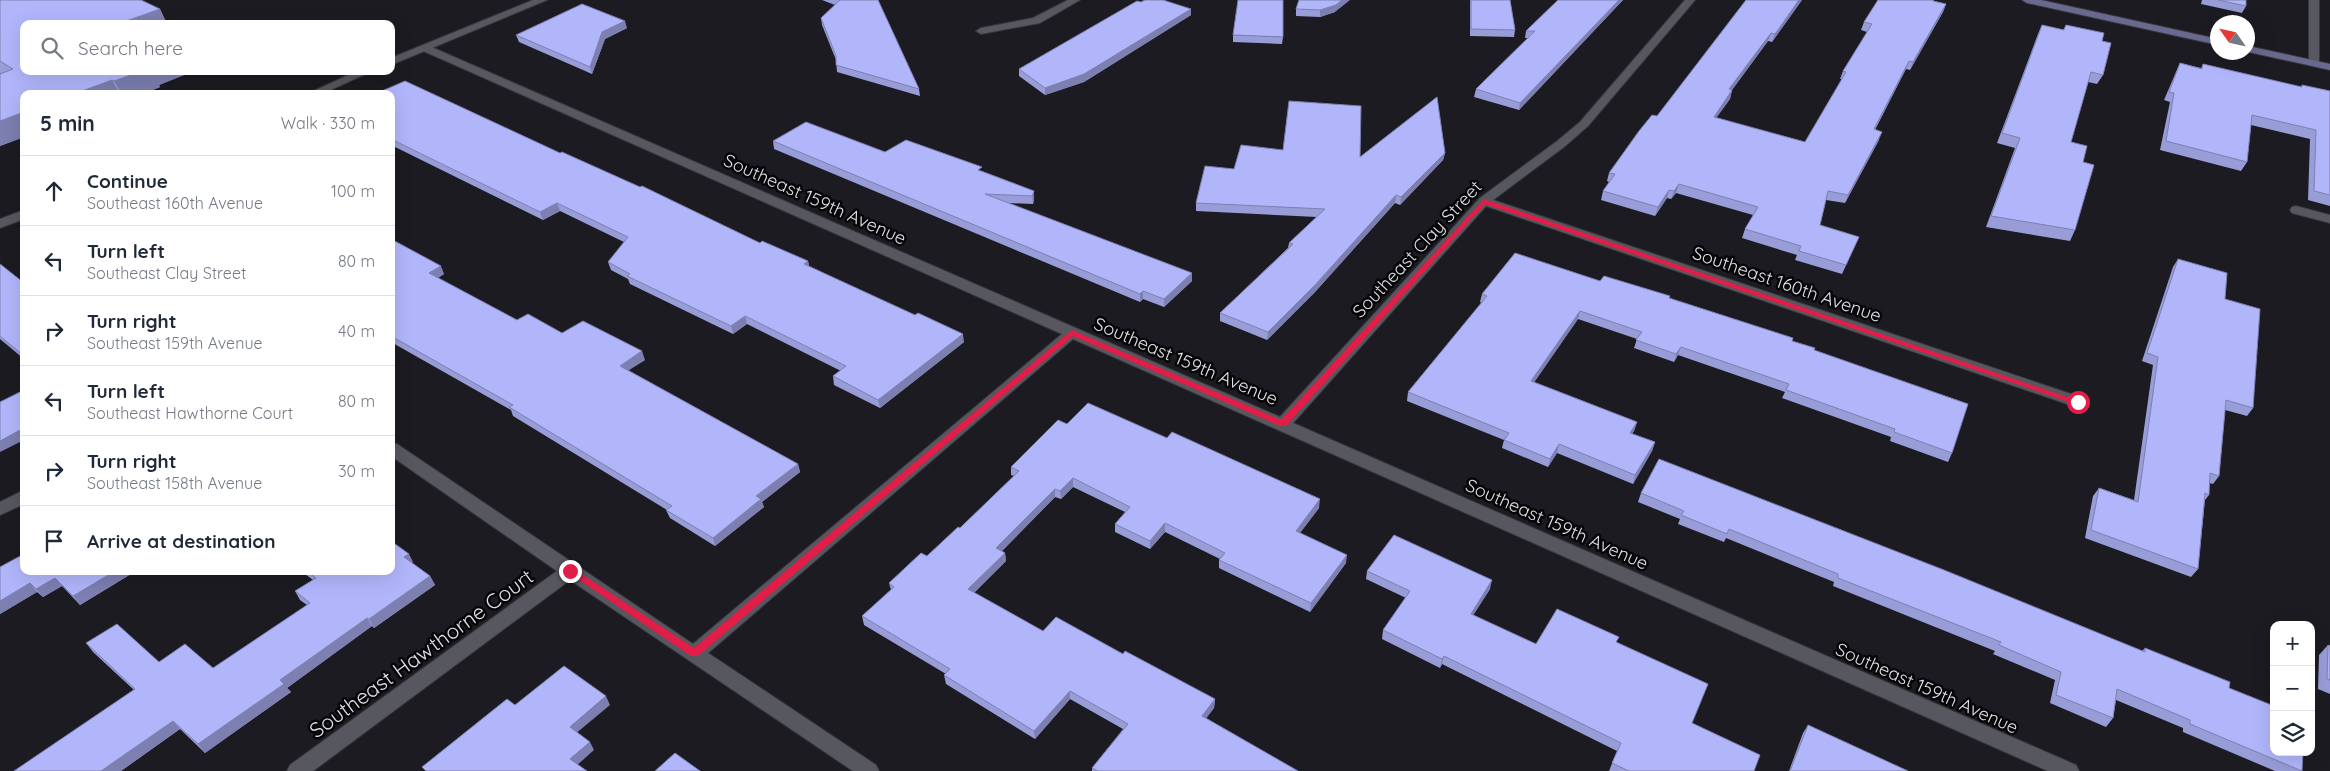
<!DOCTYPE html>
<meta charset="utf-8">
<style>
:root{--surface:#fff;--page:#f6f6f7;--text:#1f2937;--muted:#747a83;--line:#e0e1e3}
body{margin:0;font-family:Quicksand,sans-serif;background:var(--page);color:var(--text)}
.controls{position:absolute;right:15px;bottom:15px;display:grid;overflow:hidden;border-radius:10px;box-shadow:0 5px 20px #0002}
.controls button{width:45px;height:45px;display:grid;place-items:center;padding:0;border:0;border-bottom:1px solid var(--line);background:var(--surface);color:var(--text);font:25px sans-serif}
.compass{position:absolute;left:2210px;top:15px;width:45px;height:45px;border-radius:50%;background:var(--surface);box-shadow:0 5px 20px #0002;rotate:304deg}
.stop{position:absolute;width:15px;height:15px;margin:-11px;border:4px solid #e11d48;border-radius:50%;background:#fff}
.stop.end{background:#e11d48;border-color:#fff;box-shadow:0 1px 5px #0008}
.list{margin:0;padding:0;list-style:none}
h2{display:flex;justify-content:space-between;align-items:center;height:65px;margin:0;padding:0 20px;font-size:21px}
h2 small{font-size:16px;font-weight:400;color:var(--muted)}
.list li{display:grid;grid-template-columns:32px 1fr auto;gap:15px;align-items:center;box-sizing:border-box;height:70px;padding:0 20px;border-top:1px solid var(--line)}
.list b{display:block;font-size:19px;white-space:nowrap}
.list p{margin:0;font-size:16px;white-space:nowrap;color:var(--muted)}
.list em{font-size:16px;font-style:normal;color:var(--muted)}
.icon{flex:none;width:28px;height:28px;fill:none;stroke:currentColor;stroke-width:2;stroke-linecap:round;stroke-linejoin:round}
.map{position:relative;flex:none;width:2330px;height:771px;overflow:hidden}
.search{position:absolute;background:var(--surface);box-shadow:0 5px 20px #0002;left:20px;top:20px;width:375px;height:55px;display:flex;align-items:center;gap:12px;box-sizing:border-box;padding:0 18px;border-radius:10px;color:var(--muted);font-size:19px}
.panel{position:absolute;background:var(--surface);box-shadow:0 5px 20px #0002;left:20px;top:90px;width:375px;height:485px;border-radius:10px}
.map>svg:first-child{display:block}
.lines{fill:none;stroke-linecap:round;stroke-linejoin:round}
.service-casing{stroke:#36363b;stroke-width:2}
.minor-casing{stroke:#36363b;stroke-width:2}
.tertiary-casing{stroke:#36363b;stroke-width:2}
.secondary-casing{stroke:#36363b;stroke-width:2}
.service{fill:#57585f;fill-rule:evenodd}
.minor{fill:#57585f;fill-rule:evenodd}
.tertiary{fill:#57585f;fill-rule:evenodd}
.secondary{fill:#68698e;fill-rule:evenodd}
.wall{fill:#989dd8}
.shaded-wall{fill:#7c7fb0}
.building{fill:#b1b6fb;stroke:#7c7fb0}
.route{fill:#e11d48}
.labels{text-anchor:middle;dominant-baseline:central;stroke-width:5;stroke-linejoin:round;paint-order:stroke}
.street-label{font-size:18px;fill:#e2e2e7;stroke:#060608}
.near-street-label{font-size:21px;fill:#e2e2e7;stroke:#060608}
</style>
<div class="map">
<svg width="2330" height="771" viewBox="0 0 2330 771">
<rect width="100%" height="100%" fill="#1b1b21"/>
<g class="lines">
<defs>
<polygon id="service" points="2296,206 2330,215 2330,223 2292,213 2290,210 2292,207"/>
<g id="minor">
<polygon points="1068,0 1080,0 1040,23 981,34 976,31 981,28 1033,18"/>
<polygon points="1685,0 1695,0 1588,126 1564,147 1493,200 2083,398 2086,402 2083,406 2073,406 1486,206 1293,423 2076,765 2079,771 2048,771 1073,339 708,653 876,765 879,771 853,771 570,580 313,771 287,771 290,765 557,571 391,456 391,443 397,444 693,644 1062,334 421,50 421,46 429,46 1280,417 1480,198 1556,142 1580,122"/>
<polygon points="2309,0 2319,0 2319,63 2314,66 2309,63"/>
<polygon points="24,490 24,504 0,515 0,502"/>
</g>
<g id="tertiary">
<polygon points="533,0 547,0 391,65 391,58"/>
<polygon points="357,71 372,71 322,94 307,94"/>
<polygon points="24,210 24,219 0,228 0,219"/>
</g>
<g id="secondary">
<polygon points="2022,0 2041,0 2218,39 2218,45 2027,3"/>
<polygon points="2248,46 2330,64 2330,70 2248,52"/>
</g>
</defs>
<!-- service casing -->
<use href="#service" class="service-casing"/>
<!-- minor casing -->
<use href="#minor" class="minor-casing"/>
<!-- tertiary casing -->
<use href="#tertiary" class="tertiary-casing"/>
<!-- secondary casing -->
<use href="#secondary" class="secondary-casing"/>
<!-- service -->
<use href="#service" class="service"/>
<!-- minor -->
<use href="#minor" class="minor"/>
<!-- tertiary -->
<use href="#tertiary" class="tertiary"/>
<!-- secondary -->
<use href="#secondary" class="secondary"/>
</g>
<!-- wall -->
<g class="wall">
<polygon points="0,0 160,9 167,24 24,24 184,75 159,85 160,87 143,94 24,94 24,137 0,146 0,74 1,74 0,73"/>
<polygon points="822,0 878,0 919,89 920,96 837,72 836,60 822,25 821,18 835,5"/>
<polygon points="1299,0 1335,12 1320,17 1296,16 1296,9"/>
<polygon points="1470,0 1510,0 1515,30 1514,37 1470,36"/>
<polygon points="1558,0 1623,0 1519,110 1474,97 1476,89 1528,38 1525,38 1526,31"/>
<polygon points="1802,0 1772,42 1768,41 1732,90 1730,99 1716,118 1805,142 1842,79 1840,79 1843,71 1867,32 1861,30 1864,22 1878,0 1934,0 1934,1 1946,4 1943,12 1910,70 1906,69 1875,130 1879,140 1845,203 1826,200 1820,225 1859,237 1842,274 1795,260 1797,255 1742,238 1745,229 1753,215 1676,193 1671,199 1667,198 1655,216 1601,200 1603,191 1609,182 1607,181 1609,173 1657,116"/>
<polygon points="2202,0 2246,0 2246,6 2242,13 2201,4"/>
<polygon points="1141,2 1191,9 1191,15 1084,82 1045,95 1019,76 1019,69"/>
<polygon points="2042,25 2063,30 2066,25 2102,41 2103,75 2097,84 2088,82 2071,142 2083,162 2075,230 2070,241 1986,227 2015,148 1997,143 2038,34"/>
<polygon points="627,28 605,39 592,74 519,42 516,35"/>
<polygon points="1233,35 1283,37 1282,44 1233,42"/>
<polygon points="2180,63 2201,68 2203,64 2301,87 2302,85 2330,91 2330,206 2308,200 2310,139 2251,125 2247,162 2241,171 2160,150 2170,102 2164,100 2176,72"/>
<polygon points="391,94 560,153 760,243 808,261 809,266 964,342 880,408 834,385 833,376 841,371 747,324 733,334 630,284 628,279 611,270 608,262 624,242 560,211 543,220 391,145"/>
<polygon points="773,141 982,171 1034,191 1034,199 1033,204 1008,203 1192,281 1164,307 1143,299 1140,302 774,149"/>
<polygon points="1445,153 1443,160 1400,205 1395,203 1315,292 1267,340 1220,321 1220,313 1288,248 1289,243 1317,217 1196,211 1196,203 1234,169 1360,157"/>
<polygon points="391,239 444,274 438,278 517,320 562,333 645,360 628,370 798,464 800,472 762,502 764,507 715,546 670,518 666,510 667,510 513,416 511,410 391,342"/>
<polygon points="2178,259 2225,299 2253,408 2247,416 2225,410 2219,476 2213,484 2209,483 2209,495 2205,500 2198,569 2191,577 2085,538 2093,496 2099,488 2134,500 2153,365 2142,361 2173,267"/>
<polygon points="0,264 24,283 24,359 0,339"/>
<polygon points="1600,281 1670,296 1669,299 1792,341 1814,350 1952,453 1948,462 1890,441 1891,437 1782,398 1785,392 1678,355 1674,362 1634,348 1637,339 1578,319 1534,382 1637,422 1634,431 1632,434 1655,442 1652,451 1633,484 1557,453 1548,467 1502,448 1504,440 1407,401 1408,392 1482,303 1480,302 1482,294"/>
<polygon points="1067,424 1319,508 1300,533 1346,563 1310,612 1219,568 1219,560 1220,559 1165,532 1150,549 1115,532 1115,524 1125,512 1073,487 1061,499 1055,497 1002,551 1005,553 1006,561 974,593 1043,631 1123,654 1215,699 1214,708 1206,718 1298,771 1092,771 1092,768 1123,729 1070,699 1035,739 946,684 944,675 946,674 864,625 862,616 891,590 889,583 927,556 960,528 1014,476 1011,475 1011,467"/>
<polygon points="1641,493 2142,651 2145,648 2229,688 2302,771 2275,771 2183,732 2183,728 2116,700 2113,718 2106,727 2050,703 2055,680 1993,654 1995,651 1833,586 1834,582 1726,538 1724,542 1678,524 1680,519 1638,502"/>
<polygon points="413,562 412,563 430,576 435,585 374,628 372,626 287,688 291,692 205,753 180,729 121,771 14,771 134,690 93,652 86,643 159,662 213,668 307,605 300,600 295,591 313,580 301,571 391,571"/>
<polygon points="0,567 136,571 80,605 62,586 43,597 37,592 0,614"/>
<polygon points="1367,571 1490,589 1473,615 1536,644 1617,642 1692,723 1754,771 1609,771 1617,751 1442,664 1440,668 1382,639 1383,630 1406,598 1366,579"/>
<polygon points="2328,645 2330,646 2330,694 2318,689 2319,655"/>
<polygon points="1808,725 1908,771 1789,771 1803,733"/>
</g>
<!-- shaded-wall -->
<g class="shaded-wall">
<polygon points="1342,0 1350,0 1335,12 1320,17 1320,10"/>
<polygon points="1619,0 1623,0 1519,110 1520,103"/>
<polygon points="1799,0 1802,0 1772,42 1775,34"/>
<polygon points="1946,4 1943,12 1910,70 1913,62"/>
<polygon points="160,9 167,24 118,24"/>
<polygon points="1191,9 1191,15 1084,82 1045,95 1045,88"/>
<polygon points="625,21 627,28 605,39 592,74 590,67 602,32"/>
<polygon points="1771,33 1768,41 1726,98 1729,89"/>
<polygon points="1909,61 1906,69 1870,138 1874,129"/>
<polygon points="142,71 181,71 184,75 159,85 160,87 143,94 122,94 114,81"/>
<polygon points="112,80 120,94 74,94"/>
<polygon points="1732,90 1730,99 1711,125 1714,117"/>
<polygon points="24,112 24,137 0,146 0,121"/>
<polygon points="1882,132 1879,140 1845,203 1848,195"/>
<polygon points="1445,153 1443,160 1400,205 1401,197"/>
<polygon points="1679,184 1676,193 1671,199 1674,191"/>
<polygon points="1669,190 1667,198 1655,216 1658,207"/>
<polygon points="1034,191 1034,199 1033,204 1032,196"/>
<polygon points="1396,195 1395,203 1315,292 1267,340 1268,332"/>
<polygon points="557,203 560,211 543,220 540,212"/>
<polygon points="808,261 810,269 804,264"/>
<polygon points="441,266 444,274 432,281 429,273"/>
<polygon points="1192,273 1192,281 1164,307 1164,299"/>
<polygon points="1143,291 1143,299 1140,302 1140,294"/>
<polygon points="1580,311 1578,319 1529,390 1531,381"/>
<polygon points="745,316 747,324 733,334 731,326"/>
<polygon points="963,334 964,342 880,408 878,400"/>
<polygon points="1681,347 1678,355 1674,362 1676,354"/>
<polygon points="642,351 645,360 623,374 620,366"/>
<polygon points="1637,422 1634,431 1627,441 1630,433"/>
<polygon points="24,428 24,440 0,452 0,441"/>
<polygon points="1655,442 1652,451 1633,484 1635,475"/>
<polygon points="1559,444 1557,453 1548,467 1550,459"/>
<polygon points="798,464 800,472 762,502 764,507 715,546 713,538 756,496"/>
<polygon points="1073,478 1073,487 1061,499 1060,491"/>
<polygon points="1055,489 1055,497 997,556 996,548"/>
<polygon points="1320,499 1319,508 1295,539 1296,531"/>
<polygon points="1165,523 1165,532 1150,549 1150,541"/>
<polygon points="1005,553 1006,561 969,597 968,589"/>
<polygon points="409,554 413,562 409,565 404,557"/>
<polygon points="1347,555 1346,563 1310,612 1311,603"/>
<polygon points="115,571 136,571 80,605 73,596"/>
<polygon points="430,576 435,585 374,628 369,619"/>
<polygon points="55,578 62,586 43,597 36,589"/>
<polygon points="1492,580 1490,589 1469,622 1471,614"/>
<polygon points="30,583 37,592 0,614 0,601"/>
<polygon points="367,618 372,626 287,688 291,692 205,753 198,744 280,680"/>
<polygon points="1444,656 1442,664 1440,668 1442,659"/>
<polygon points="1070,691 1070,699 1035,739 1034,731"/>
<polygon points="606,696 610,705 574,735 570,727"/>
<polygon points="1215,699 1214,708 1202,724 1202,716"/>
<polygon points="173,721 180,729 121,771 101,771"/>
<polygon points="590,742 594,750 575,767 570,759"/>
</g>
<!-- building -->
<g class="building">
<polygon points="0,0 141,0 160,9 118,24 24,24 24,71 142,71 114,81 112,80 74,94 24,94 24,112 0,121 0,74 13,69 0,61"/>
<polygon points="839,0 878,0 919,89 836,65 836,56 821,18 840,0"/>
<polygon points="1145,0 1163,0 1191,9 1084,74 1045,88 1019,69 1137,1 1141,2"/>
<polygon points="1238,0 1283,0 1283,37 1233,35"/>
<polygon points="1299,0 1342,0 1336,5 1320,10 1296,9"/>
<polygon points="1471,0 1510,0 1515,30 1471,29"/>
<polygon points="1558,0 1619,0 1520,103 1476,89 1535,31 1526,31"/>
<polygon points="1746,0 1799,0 1775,34 1771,33 1729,89 1732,90 1714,117 1805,142 1846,72 1843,71 1872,24 1864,22 1878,0 1933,0 1933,1 1946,4 1913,62 1909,61 1874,129 1882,132 1848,195 1828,191 1820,225 1859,237 1846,265 1799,251 1801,246 1745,229 1758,207 1679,184 1674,191 1669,190 1658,207 1603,191 1615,174 1609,173 1639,131 1652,115 1657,116"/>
<polygon points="2218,0 2246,0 2246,6"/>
<polygon points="582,4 625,21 602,32 590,67 516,35"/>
<polygon points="2042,25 2064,30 2066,25 2104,33 2102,41 2111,43 2103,75 2091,72 2071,142 2087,146 2083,162 2094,165 2075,230 1991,216 2020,138 2002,133"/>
<polygon points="2180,63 2202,69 2203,64 2302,87 2302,85 2330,91 2330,195 2314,191 2316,130 2252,115 2247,162 2166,141 2174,93 2169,92"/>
<polygon points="405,81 560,153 562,152 640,187 642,186 760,243 762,241 808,261 804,264 915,315 918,313 963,334 878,400 833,376 846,366 745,316 731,326 627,276 630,274 608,262 628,237 557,203 540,212 391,139 391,94 375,94"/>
<polygon points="1437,97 1445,153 1401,197 1396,195 1316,284 1268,332 1220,313 1293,244 1289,243 1325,209 1196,203 1205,166 1234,169 1241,145 1283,150 1289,101 1361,106 1360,157"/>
<polygon points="806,122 885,152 906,140 982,167 978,170 1034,191 1032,196 985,194 1192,273 1164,299 1143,291 1140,294 773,141"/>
<polygon points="391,239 441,266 429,273 517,320 528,314 562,333 583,321 642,351 620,366 798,464 756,496 761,499 713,538 666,510 672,506 509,407 513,405 391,336"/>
<polygon points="1515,253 1600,281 1604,276 1670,296 1669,298 1793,338 1792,341 1815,348 1814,350 1968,404 1952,453 1894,432 1895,429 1786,390 1789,384 1681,347 1676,354 1636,340 1642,332 1580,311 1531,381 1637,422 1630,433 1655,442 1635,475 1559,444 1550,459 1504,440 1509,433 1408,392 1487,296 1482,294"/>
<polygon points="2178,259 2227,273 2225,299 2260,309 2253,408 2226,400 2219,476 2210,473 2209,495 2205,493 2198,569 2091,530 2099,488 2138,502 2158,357 2147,353"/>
<polygon points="0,264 24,283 24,356 0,336"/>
<polygon points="24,390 24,428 0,441 0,402"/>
<polygon points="1088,403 1167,438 1172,432 1320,499 1296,531 1347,555 1311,603 1219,560 1225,553 1165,523 1150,541 1115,524 1130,507 1073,478 1060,491 1055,489 996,548 1005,553 968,589 1043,631 1056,617 1123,654 1125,651 1215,699 1202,716 1298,771 1098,771 1092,768 1128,724 1070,691 1034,731 944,675 950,669 862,616 894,587 889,583 921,553 927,556 958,527 960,528 1019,471 1011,467 1058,420 1067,424"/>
<polygon points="1659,459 1944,570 2145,652 2145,648 2230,682 2229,688 2274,706 2274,752 2303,752 2302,771 2190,724 2190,720 2117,689 2113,718 2056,695 2061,672 1999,645 2001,642 1838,578 1838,574 1729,529 1727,534 1681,515 1684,511 1641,493"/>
<polygon points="1394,535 1492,580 1471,614 1536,644 1557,609 1619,637 1616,642 1708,684 1692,723 1760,755 1754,771 1629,771 1612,763 1621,743 1444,656 1442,659 1383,630 1410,591 1367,571"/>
<polygon points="391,541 409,554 404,557 430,576 369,619 367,618 280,680 284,684 198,744 173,721 101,771 14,771 135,689 86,643 117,624 159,662 185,644 213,668 310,603 295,591 316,578 307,571 391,571"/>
<polygon points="24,554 24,571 115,571 73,596 55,578 36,589 30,583 0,601 0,567"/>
<polygon points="2328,645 2330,646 2330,680 2327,679"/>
<polygon points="564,666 606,696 570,727 590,742 570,759 587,771 426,771 422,767 507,699 515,705"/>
<polygon points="1808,725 1908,771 1790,771"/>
<polygon points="675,753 700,771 655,771"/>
</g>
<!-- route -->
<polygon class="route" points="1484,199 2082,402 2075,404 1485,204 1286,426 1280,426 1073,336 698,656 691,656 566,571 567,569 574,569 694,648 1072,330 1281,420"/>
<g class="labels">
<!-- street labels -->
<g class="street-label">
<text transform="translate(815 199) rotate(24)">Southeast 159th Avenue</text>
<text transform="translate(1417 249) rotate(-47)">Southeast Clay Street</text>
<text transform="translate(1787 284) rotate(19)">Southeast 160th Avenue</text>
<text transform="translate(1186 361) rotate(23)">Southeast 159th Avenue</text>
<text transform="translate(1557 524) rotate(24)">Southeast 159th Avenue</text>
<text transform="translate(1927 688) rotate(24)">Southeast 159th Avenue</text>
</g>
<!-- near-street labels -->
<g class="near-street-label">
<text transform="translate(421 653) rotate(-36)">Southeast Hawthorne Court</text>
</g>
</g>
</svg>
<div class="controls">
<button>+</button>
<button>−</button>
<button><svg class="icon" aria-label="layers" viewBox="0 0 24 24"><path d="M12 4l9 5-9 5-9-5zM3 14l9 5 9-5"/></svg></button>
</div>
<svg class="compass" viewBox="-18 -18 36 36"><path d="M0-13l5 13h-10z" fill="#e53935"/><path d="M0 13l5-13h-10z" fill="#747a83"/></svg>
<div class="stop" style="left:2078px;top:402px"></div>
<div class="stop end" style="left:570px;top:571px"></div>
<div class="search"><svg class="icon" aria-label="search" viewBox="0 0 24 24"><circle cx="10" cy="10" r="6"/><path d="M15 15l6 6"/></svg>Search here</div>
<section class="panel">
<h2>5 min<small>Walk · 330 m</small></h2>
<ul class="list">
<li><svg class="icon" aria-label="ahead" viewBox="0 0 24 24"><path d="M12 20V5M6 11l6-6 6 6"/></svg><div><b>Continue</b><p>Southeast 160th Avenue</p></div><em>100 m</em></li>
<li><svg class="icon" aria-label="left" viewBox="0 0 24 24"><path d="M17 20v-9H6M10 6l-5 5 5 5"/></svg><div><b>Turn left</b><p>Southeast Clay Street</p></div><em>80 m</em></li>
<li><svg class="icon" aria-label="right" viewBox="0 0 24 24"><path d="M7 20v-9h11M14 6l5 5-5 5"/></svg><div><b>Turn right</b><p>Southeast 159th Avenue</p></div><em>40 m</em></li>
<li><svg class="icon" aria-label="left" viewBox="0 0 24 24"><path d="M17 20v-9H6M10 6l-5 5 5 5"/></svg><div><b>Turn left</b><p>Southeast Hawthorne Court</p></div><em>80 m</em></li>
<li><svg class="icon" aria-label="right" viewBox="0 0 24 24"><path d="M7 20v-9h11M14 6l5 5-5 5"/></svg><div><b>Turn right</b><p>Southeast 158th Avenue</p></div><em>30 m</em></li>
<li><svg class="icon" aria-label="arrive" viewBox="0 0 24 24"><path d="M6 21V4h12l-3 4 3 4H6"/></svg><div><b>Arrive at destination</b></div></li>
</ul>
</section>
</div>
